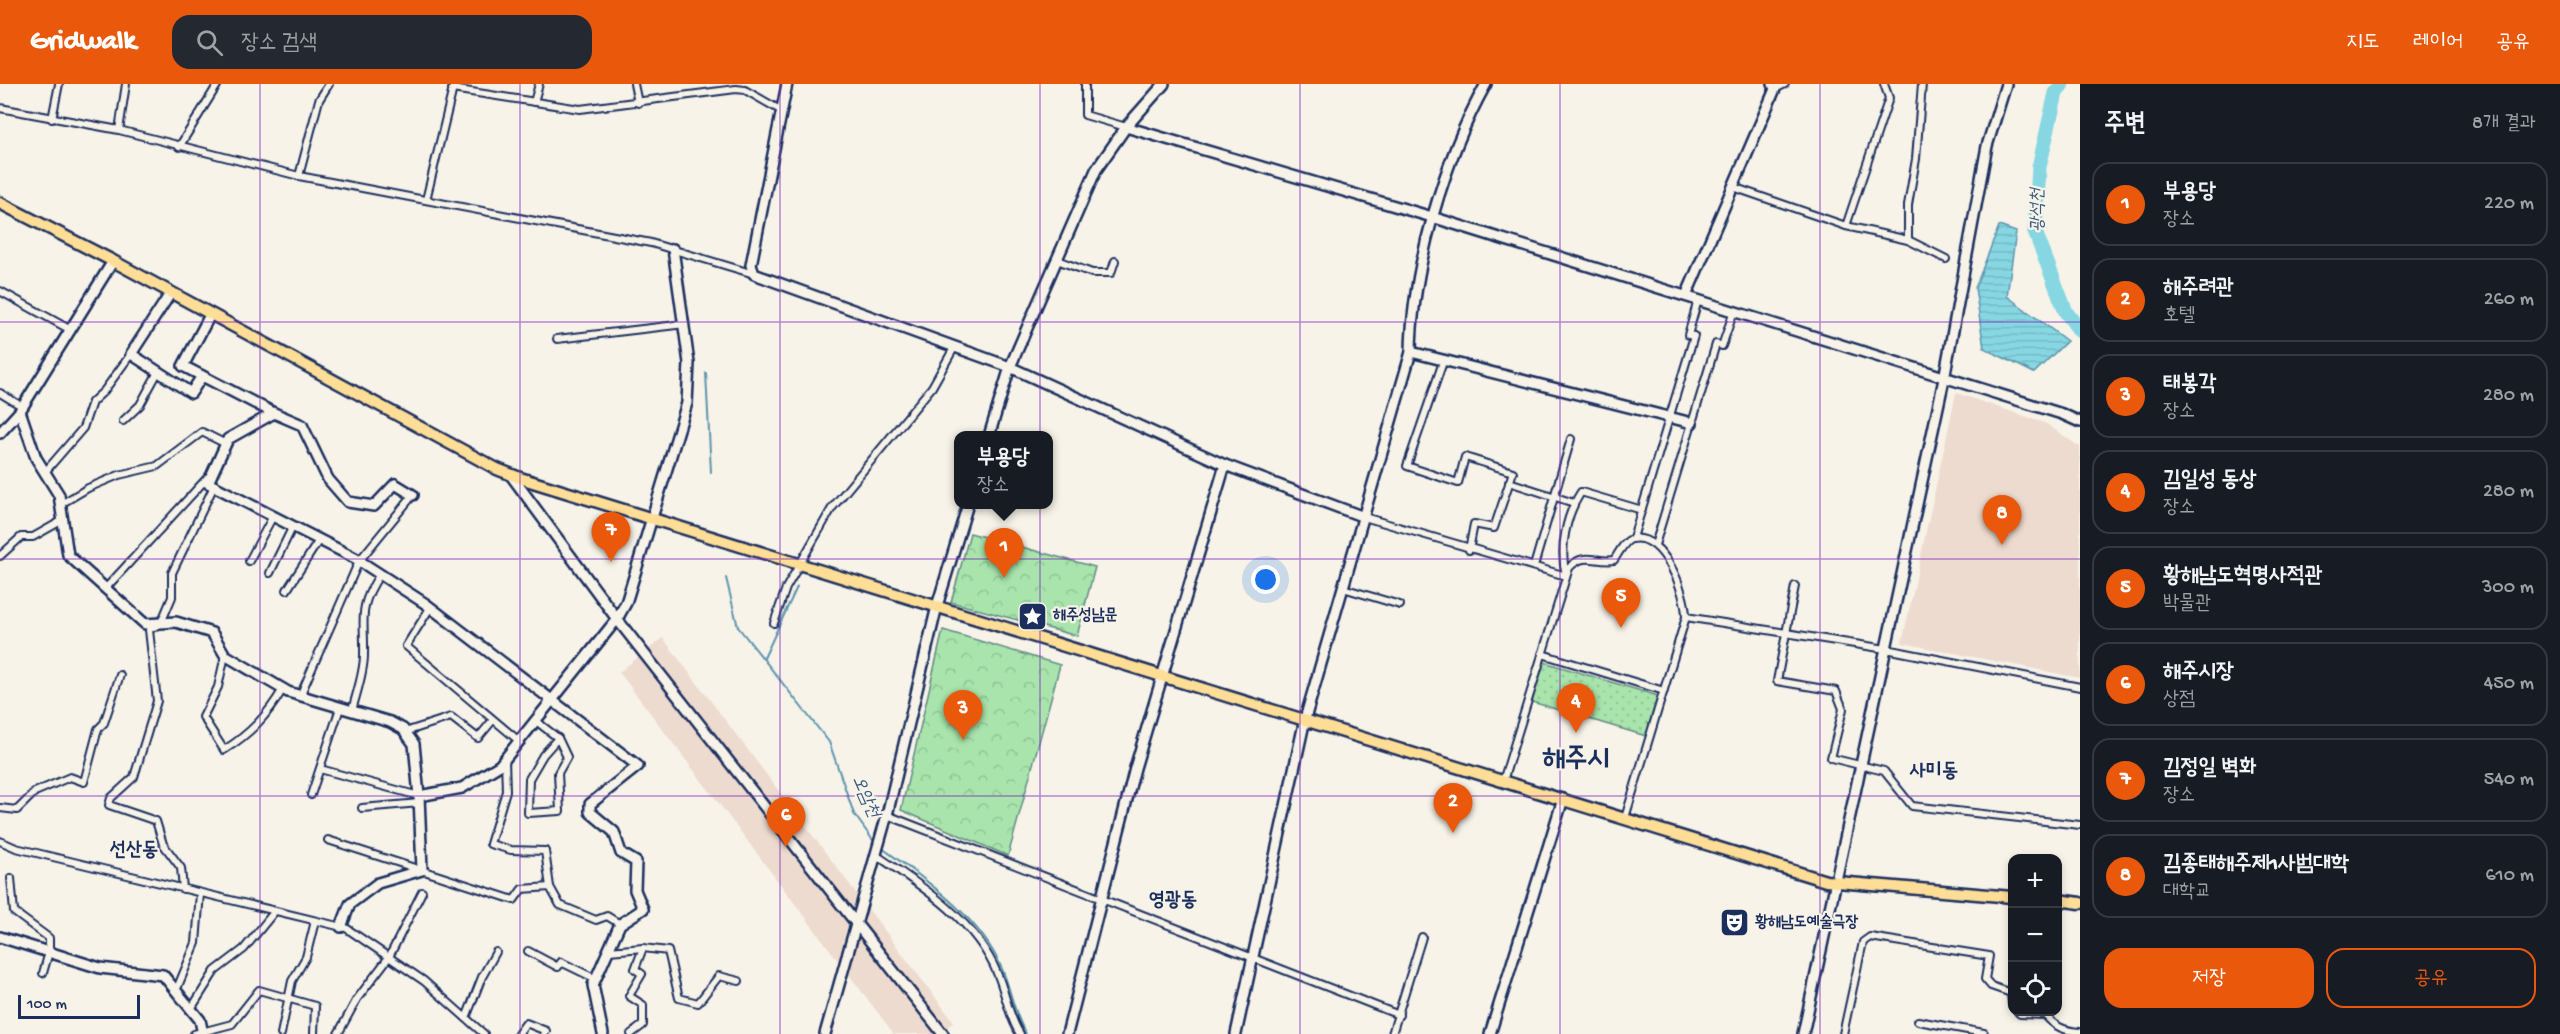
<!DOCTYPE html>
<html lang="ko">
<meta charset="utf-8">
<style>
:root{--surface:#171b24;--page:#242831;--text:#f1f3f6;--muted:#9ea1a6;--line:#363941;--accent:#ea580c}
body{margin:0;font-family:"Gochi Hand","Poor Story",sans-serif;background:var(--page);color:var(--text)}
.controls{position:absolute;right:18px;bottom:18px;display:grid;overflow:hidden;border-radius:12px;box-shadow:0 3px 9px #0003}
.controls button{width:54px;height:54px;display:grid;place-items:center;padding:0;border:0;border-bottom:2px solid var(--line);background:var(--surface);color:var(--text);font:30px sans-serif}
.scale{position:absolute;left:18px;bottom:15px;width:122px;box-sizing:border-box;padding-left:6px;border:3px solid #1b2f5e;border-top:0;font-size:16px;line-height:21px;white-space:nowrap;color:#1b2f5e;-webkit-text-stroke:4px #f7f3e8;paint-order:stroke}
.you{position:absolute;left:1266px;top:496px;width:21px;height:21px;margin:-15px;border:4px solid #fff;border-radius:50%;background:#1a73e8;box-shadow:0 0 0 9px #1a73e833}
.badge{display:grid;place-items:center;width:39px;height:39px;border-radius:50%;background:var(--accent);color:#fff;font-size:20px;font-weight:700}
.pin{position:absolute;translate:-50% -50px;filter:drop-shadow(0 2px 3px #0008)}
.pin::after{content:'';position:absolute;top:32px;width:21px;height:18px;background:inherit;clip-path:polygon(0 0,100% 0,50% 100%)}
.popup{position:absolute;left:954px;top:347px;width:99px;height:78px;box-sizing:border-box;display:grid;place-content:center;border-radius:12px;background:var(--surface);filter:drop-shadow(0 2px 4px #0005);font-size:20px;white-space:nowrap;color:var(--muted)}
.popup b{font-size:22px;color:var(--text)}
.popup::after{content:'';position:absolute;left:50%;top:100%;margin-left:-12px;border:12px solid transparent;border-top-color:var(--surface)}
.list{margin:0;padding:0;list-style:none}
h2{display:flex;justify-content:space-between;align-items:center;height:78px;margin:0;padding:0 24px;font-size:26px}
h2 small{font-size:20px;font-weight:400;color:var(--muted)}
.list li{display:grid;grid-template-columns:39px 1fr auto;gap:18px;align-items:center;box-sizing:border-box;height:84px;margin:0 12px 12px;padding:0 12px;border:2px solid var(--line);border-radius:18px}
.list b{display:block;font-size:22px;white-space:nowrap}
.list p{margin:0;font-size:20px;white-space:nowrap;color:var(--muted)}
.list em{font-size:20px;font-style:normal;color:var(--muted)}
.actions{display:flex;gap:12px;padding:18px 24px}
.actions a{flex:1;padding:14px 0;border:2px solid var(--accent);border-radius:18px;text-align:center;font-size:21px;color:var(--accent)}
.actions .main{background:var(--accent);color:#fff}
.icon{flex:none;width:33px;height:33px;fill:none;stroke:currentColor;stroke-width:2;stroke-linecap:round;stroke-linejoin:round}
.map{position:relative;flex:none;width:2080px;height:950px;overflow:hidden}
header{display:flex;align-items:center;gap:36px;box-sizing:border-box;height:84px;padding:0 30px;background:var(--accent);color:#fff}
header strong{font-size:28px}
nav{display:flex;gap:33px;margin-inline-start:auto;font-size:21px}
.search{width:420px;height:54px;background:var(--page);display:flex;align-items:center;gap:15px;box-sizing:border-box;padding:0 21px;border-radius:18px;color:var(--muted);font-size:22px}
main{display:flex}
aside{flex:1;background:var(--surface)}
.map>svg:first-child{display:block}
.built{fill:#eedbcf}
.forest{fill:url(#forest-crowns);stroke:#628a84;stroke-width:1.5}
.garden{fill:url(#garden-dots);stroke:#628a84;stroke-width:1.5}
.water{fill:url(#water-rules);stroke:#5c94ad;stroke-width:1.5}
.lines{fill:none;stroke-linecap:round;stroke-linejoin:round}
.stream{stroke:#5c94ad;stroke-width:2}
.river{stroke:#87d7e2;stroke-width:15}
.street-casing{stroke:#1b2f5e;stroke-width:10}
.secondary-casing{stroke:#1b2f5e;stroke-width:14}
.primary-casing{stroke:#1b2f5e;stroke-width:15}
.street{stroke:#f7f3e8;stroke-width:6}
.secondary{stroke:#f7f3e8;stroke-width:9}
.primary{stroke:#fedd96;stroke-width:10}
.grid{fill:none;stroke:#7b2cbf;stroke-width:1.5;stroke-opacity:0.55}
.labels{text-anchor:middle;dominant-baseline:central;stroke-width:4.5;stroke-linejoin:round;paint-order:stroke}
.poi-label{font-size:16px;font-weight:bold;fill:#1b2f5e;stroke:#f7f3e8;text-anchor:start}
.water-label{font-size:18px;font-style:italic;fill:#36597f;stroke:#f7f3e8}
.quarter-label{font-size:20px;font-weight:bold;fill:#1b2f5e;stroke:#f7f3e8}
.town-label{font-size:28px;font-weight:bold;fill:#1b2f5e;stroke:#f7f3e8}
</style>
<header>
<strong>Gridwalk</strong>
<div class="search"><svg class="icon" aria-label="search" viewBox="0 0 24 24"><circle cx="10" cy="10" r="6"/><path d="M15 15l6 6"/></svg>장소 검색</div>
<nav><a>지도</a><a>레이어</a><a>공유</a></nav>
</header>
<main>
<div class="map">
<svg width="2080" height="950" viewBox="0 0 2080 950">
<defs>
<pattern id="forest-crowns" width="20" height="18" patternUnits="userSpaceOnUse" patternTransform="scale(1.5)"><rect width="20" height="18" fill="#a8e4ab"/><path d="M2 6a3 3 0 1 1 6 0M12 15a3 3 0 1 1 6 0" fill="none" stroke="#90c496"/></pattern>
<pattern id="garden-dots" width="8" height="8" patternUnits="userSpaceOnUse" patternTransform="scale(1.5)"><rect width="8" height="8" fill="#a8e4ab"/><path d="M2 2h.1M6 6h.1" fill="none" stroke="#90c496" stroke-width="1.8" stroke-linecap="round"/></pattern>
<pattern id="water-rules" width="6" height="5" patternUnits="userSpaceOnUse" patternTransform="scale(1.5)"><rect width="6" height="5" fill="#87d7e2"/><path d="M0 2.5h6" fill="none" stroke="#74b9c4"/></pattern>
</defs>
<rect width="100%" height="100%" fill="#f7f3e8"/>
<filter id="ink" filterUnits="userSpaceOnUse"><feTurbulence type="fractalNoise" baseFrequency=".0167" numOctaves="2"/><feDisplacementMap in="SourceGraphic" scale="12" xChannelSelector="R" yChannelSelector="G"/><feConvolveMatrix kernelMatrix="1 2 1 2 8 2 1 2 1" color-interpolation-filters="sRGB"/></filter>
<g filter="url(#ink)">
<!-- built -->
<g class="built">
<polygon points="1956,309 2045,339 2080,363 2080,594 1902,559"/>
<polygon points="663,554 954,938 938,950 894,950 619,588"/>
</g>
<!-- forest -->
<g class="forest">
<polygon points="970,449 1095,483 1077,552 951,518"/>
<polygon points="943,546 1060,581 1008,772 901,726"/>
</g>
<!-- garden -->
<polygon class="garden" points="1544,578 1658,612 1646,652 1532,618"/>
<!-- water -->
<polygon class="water" points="1999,142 2016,148 2007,212 2067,257 2034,289 1984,264 1975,204"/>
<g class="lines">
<!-- stream -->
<g class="stream">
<polyline points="706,289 711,388"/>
<polyline points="726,494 738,543 829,658 854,730 875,759"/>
<polyline points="764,574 797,503"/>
<path d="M882 764C926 796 980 833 1002 885 1011 906 1014 930 1026 950"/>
</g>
<!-- river -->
<polyline class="river" points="2062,0 2056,9 2039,83 2035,148 2066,228 2080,247"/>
<defs>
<g id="street">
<polyline points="634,0 638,19"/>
<polyline points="1085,0 1085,31 1126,43"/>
<polyline points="452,5 580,25 736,5 745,6 782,27"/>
<polyline points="1775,5 1785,0"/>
<polyline points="534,18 539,0"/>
<polyline points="0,24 119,46 299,92 651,159 754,190"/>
<polyline points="52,35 59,0"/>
<polyline points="119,46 126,0"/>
<polyline points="179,63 218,0"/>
<polyline points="299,92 319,16 329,0"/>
<polyline points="1733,103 1846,142 1908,156 1946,175"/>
<polyline points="426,116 454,0"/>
<polyline points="1846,142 1889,14 1884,0"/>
<polyline points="1908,156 1908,121 1916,75 1922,0"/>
<polyline points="1057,176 1092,189 1111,189 1115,177"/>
<polyline points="0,207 69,245"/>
<polyline points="557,255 685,240"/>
<polyline points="1444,275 1407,382 1458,399 1465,373 1513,388 1494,444 1474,440 1469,466"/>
<polyline points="0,309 23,323"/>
<polyline points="123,337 140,321 158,288"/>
<polyline points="45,388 83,344 92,318 104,307 131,270"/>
<polyline points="1509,398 1574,419"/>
<polyline points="61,420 88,404 119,391 157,382 202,348 226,360"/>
<polyline points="1364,433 1566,492"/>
<polyline points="1633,454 1694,252 1688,251 1698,216"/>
<polyline points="1655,461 1716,260 1722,262 1734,227"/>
<polyline points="0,472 21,453 33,453 63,436"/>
<polyline points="249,477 273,432"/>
<polyline points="1534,482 1571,355"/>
<polyline points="270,489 293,442"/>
<path d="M1566 491C1559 465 1566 431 1581 408L1642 426"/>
<polyline points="1795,502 1777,597 1836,607 1843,625 1831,674 1884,687 1912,722 2080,741"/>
<polyline points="1343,504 1400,521"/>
<polyline points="105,505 208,393"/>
<polyline points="287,506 319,456"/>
<polyline points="430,524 406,562 519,657"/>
<polyline points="1686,533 1886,565 2080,603"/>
<polyline points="774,539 786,504 832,424 932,303 954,264"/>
<polyline points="1542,570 1664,607"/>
<path d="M225 571 218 603 203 633 224 666C250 650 267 632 283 605"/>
<polyline points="300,612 359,477 413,411"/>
<path d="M352 627C356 610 364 589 364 571 365 533 357 525 380 490"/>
<polyline points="536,637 558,654 567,673 558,689 560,727 528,729 529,695 543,671 558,654"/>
<polyline points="405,648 451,633 478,654 493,636"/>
<polyline points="505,675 506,707 490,760 511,766 545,767 550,803"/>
<polyline points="320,685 419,712"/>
<path d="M1503 697 1569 484C1584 467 1596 479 1614 476 1618 470 1625 456 1632 455 1664 449 1686 509 1686 533L1625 734"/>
<polyline points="311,711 340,624"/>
<polyline points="0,724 17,726 35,708 70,693 84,698 98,645 104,639 120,591"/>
<polyline points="362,724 420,719"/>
<polyline points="887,731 1399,931"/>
<polyline points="328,756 514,816 522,805 550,803 560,821 596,836 607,832 620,840"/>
<polyline points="0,757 16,764 346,844 424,897 484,950"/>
<path d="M876 771C922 802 975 836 997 889 1006 909 1008 932 1020 950"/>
<polyline points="11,794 14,828 49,854 49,868 43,889"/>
<polyline points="183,805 181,784 163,760 156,737 109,721 111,714 134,693 157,617 149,546 161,539 172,513 172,489 214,402"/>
<polyline points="528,867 558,883 561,878 596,895"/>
<polyline points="609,867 643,864 668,867 679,914 698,919 719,892 739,897"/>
<polyline points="176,907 196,859 200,809"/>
<polyline points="191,925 215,887 244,865 275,827"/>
<path d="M2018 928 2020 930 2045 931C2055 943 2065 947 2080 948"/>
<polyline points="466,934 482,893 496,868"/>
<polyline points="1918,937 1984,949"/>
<polyline points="194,950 232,940 259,906 315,922 314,950"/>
<polyline points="281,950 292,897 306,873 315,837"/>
<polyline points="338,950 357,915 389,873 422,808"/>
<polyline points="518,950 526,939 546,947 544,950"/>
<polyline points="631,950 643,941 643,921 629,912 642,890 635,885 643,864"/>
<polyline points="1392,950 1422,853"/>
<polyline points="1843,950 1863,858 1870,853 1989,872 1985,895 1991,902 2011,909 2012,921"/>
</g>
<g id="secondary">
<polyline points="787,0 751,181 754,190 1010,283 1225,381 1364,433"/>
<polyline points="1126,43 1432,133 2062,330 2080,338"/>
<polyline points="170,210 131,270 191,309 202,292"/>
<polyline points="1686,212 1775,5 1773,0"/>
<polyline points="210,231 183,282 274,329"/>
<polyline points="1411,268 1692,339"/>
<polyline points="20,327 36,374 59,411 68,471 145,540 176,538 212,549 225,571 288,608 390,638 403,645 414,660 419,712 422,786 378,799 350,820 341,843"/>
<polyline points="0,349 20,327 113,177"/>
<polyline points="989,352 1010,283 1096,86 1126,43 1164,0"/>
<polyline points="510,390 617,535 943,950"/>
<polyline points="413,411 395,400 374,422 348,418 328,395 302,341 274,329 228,355 208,399 355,474 426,520 638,682 590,720 590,728 614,748 621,769 636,778 635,806 643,825 620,840 593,901 603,950"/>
<polyline points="419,712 462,704 500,681 617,535 626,519 687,319 689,279 673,165"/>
<polyline points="0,853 100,884 163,891 200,936 203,950"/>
<polyline points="825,950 887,731 937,522 968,420"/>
<polyline points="1067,950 1135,684 1225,381"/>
<path d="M1236 950 1305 635 1411 268C1412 184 1445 73 1486 0"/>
<polyline points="1490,950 1563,715"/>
<polyline points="1803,950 1944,295 1987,62 2006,0"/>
</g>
<g id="primary">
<polyline points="0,119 113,177 497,385 520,394 1826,797 2012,813"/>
<polyline points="2058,816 2080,819"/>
</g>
</defs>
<!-- street casing -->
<use href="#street" class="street-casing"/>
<!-- secondary casing -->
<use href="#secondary" class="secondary-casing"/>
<!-- primary casing -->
<use href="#primary" class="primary-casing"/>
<!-- street -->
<use href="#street" class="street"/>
<!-- secondary -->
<use href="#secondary" class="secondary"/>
<!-- primary -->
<use href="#primary" class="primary"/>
</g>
</g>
<!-- grid -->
<path class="grid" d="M260 0V950M520 0V950M780 0V950M1040 0V950M1300 0V950M1560 0V950M1820 0V950M0 238H2080M0 475H2080M0 712H2080"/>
<!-- icons -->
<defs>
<symbol id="sight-square" viewBox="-11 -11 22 22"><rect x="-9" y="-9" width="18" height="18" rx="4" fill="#1b2f5e" stroke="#f7f3e8"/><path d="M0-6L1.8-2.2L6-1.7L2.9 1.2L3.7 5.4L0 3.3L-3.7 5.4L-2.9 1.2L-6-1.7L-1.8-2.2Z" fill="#fff"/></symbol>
<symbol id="theatre-square" viewBox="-11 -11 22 22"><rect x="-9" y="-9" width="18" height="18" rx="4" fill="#1b2f5e" stroke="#f7f3e8"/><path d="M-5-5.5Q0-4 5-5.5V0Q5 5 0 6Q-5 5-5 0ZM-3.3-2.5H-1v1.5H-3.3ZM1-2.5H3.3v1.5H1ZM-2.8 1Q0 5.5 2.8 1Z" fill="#fff"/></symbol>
</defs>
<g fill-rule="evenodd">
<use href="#sight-square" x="1016" y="516" width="33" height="33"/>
<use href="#theatre-square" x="1718" y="822" width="33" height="33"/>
</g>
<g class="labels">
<!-- poi labels -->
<g class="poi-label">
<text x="1053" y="532">해주성남문</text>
<text x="1755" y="839">황해남도예술극장</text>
</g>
<!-- water labels -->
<g class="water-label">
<text transform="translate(2038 126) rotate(-90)">광석천</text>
<text transform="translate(865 713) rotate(66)">오암천</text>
</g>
<!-- quarter labels -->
<g class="quarter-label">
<text x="1934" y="688">사미동</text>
<text x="134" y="767">선산동</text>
<text x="1173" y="817">영광동</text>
</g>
<!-- town labels -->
<g class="town-label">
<text x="1576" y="676">해주시</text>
</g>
</g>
</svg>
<div class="controls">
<button>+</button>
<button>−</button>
<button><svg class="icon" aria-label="locate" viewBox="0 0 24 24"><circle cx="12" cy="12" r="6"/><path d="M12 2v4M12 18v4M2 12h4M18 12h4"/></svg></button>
</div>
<div class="scale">100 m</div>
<div class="you"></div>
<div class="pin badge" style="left:1004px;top:494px">1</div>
<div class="popup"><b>부용당</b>장소</div>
<div class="pin badge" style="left:1453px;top:749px">2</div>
<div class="pin badge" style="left:963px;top:656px">3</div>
<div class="pin badge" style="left:1576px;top:649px">4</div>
<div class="pin badge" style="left:1621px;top:544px">5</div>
<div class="pin badge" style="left:786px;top:763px">6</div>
<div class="pin badge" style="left:611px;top:478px">7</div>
<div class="pin badge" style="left:2002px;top:461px">8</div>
</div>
<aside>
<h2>주변<small>8개 결과</small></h2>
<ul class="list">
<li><span class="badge">1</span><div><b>부용당</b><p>장소</p></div><em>220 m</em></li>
<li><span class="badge">2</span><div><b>해주려관</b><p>호텔</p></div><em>260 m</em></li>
<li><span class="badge">3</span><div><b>태봉각</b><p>장소</p></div><em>280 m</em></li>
<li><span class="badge">4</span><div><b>김일성 동상</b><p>장소</p></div><em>280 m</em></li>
<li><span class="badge">5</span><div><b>황해남도혁명사적관</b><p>박물관</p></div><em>300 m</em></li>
<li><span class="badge">6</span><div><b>해주시장</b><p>상점</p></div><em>450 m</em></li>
<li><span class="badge">7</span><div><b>김정일 벽화</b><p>장소</p></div><em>540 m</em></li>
<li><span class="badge">8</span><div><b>김종태해주제1사범대학</b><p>대학교</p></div><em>610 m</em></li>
</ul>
<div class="actions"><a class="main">저장</a><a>공유</a></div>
</aside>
</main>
